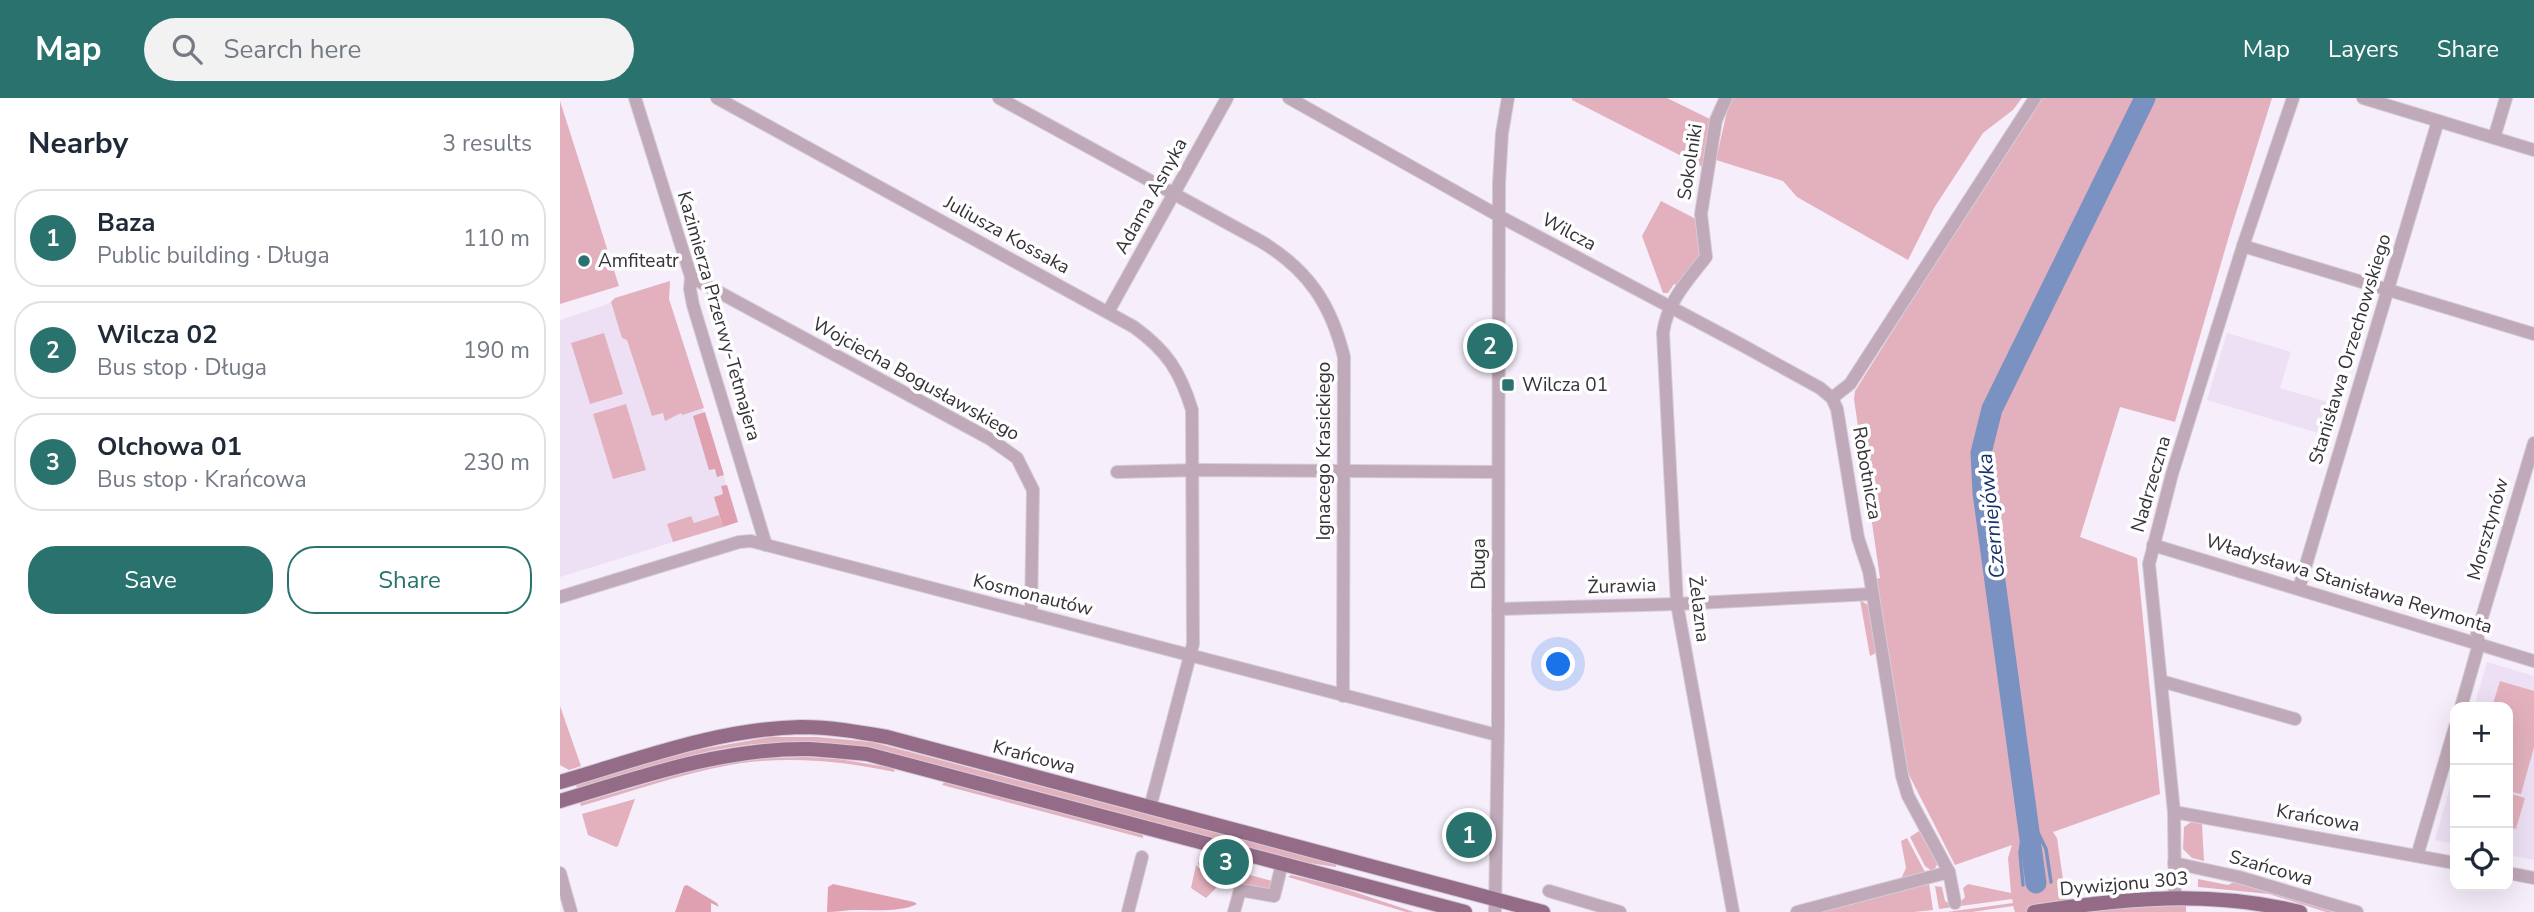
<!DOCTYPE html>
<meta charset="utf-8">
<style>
:root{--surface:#fff;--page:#f2f2f3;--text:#1f2937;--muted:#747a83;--line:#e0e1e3;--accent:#29726d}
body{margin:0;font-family:"Nunito Sans",sans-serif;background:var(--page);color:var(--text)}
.controls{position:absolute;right:21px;bottom:21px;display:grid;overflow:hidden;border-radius:14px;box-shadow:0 7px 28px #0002}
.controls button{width:63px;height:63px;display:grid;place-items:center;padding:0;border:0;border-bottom:2px solid var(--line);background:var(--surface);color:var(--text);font:35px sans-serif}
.you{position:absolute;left:999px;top:567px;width:24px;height:24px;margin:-18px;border:5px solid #fff;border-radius:50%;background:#1a73e8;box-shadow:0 0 0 10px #1a73e833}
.badge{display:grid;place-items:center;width:46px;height:46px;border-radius:50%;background:var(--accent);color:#fff;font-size:23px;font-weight:700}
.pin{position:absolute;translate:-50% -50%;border:4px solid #fff;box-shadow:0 2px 7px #0006}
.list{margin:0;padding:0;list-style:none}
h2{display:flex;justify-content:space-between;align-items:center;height:91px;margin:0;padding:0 28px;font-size:30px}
h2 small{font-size:23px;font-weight:400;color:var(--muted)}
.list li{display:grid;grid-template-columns:46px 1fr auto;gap:21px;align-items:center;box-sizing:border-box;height:98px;margin:0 14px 14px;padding:0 14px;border:2px solid var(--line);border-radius:28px}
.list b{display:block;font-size:26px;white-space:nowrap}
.list p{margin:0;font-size:23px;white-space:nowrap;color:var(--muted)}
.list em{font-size:23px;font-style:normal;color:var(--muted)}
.actions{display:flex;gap:14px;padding:21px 28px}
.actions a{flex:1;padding:16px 0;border:2px solid var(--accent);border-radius:28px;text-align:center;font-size:24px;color:var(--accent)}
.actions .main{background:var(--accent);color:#fff}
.icon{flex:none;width:38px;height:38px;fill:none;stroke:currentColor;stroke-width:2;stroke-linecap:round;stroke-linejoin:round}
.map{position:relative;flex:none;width:1974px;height:814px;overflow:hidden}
header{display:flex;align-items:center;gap:42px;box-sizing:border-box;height:98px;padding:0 35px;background:var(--accent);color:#fff}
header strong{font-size:33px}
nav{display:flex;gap:38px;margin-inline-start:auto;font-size:24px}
.search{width:490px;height:63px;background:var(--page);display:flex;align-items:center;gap:18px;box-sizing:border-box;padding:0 24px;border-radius:38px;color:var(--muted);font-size:26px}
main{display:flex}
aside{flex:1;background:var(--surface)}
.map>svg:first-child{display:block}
.built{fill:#ede0f4}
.green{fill:#e3b1bd}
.forest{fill:#dfa1b0}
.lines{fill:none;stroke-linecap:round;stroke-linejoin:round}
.stream{stroke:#7a92c1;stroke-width:3.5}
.river{stroke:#7a92c1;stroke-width:21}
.minor-casing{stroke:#d3ccd8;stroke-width:14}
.major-casing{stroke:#d3ccd8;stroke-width:16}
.minor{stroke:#c0a9b8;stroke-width:12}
.major{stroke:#946c88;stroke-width:14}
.poi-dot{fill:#29726d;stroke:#fefefe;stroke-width:2.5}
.labels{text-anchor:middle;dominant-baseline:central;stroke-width:7;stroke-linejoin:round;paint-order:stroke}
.street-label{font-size:19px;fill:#363238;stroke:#fefefe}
.poi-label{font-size:19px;fill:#363238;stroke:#fefefe;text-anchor:start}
.water-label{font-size:21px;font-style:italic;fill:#16316a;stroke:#fefefe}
</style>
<header>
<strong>Map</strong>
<div class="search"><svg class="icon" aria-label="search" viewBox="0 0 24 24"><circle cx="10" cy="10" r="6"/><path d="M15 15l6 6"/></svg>Search here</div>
<nav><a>Map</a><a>Layers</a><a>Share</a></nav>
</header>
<main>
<aside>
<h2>Nearby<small>3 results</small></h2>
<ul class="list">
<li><span class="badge">1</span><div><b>Baza</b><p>Public building · Długa</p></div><em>110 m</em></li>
<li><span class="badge">2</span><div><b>Wilcza 02</b><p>Bus stop · Długa</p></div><em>190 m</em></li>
<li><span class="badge">3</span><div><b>Olchowa 01</b><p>Bus stop · Krańcowa</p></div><em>230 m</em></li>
</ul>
<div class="actions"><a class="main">Save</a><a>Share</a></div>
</aside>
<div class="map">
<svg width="1974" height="814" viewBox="0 0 1974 814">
<rect width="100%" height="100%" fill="#f6eefb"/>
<!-- built -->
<g class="built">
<polygon points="110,183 109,201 112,214 178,424 0,479 0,222 48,206 55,200"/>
<polygon points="1667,235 1731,254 1720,290 1781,308 1772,339 1647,302"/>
<polygon points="1927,564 1974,578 1974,762 1948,757 1948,609 1914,609"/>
<polygon points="1895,672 1895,746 1875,742"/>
</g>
<!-- green -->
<g class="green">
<polygon points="1012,0 1107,0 1150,21 1143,69 1012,2"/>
<polygon points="1170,0 1462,0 1453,12 1423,35 1374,110 1348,162 1237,99 1223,83 1156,62"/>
<path d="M1479 0H1712L1671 131 1615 324 1560 309 1520 439 1577 460 1600 696 1493 734 1497 740 1505 795 1589 786 1599 788 1506 798 1507 814H1455L1453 808 1412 814H1387L1453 805 1452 801 1379 811 1375 788 1382 789 1385 803C1392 808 1400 806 1405 799L1403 790 1408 786 1451 795 1448 760 1452 747 1395 767 1346 671 1316 481 1320 480 1294 301 1295 293Z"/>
<polygon points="0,3 59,188 0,206"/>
<polygon points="1101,103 1138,122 1141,158 1118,188 1114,186 1108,195 1103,195 1082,138"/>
<polygon points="110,183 109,201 144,310 122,317 121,315 105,323 103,315 92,318 67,242 62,240 51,204 55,200"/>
<polygon points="44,235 63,296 30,306 11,245"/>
<polygon points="66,306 86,372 53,381 33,316"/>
<polygon points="159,417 163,429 113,444 107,426 131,418 134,425"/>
<polygon points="1300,502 1308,507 1316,555 1310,558"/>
<polygon points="1940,583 1974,593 1974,649 1961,696 1948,693 1948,609 1932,609"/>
<polygon points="0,608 21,668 9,672 0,667"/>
<path d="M210 639H257L312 644 776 766V769L742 764C653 741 565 718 476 694 388 670 300 640 207 645 142 649 79 673 17 691L16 686 125 654Z"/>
<path d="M247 659 279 661 333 670 335 674C282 663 224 657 170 667 120 676 70 694 21 708L20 705 143 669 202 660Z"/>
<polygon points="385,683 583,736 583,740 382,687"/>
<polygon points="1948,695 1965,700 1956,731 1948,729"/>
<polygon points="75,701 58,748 56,749 28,737 22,716"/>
<polygon points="1631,724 1642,726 1644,763 1632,760 1623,751 1624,729"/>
<polygon points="1359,733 1378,765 1373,774 1365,768 1350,739"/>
<polygon points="1347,740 1365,774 1341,781 1346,770 1341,743"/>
<polygon points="639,763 712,783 709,793 670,786 661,788 638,766"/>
<polygon points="636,767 658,788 646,800 631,790"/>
<polygon points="731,777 774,787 854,814 846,814 728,779"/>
<polygon points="1638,781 1668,787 1674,784 1779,814 1766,814 1709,796 1638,789"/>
<polygon points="1369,785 1373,812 1354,814 1256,814"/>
<polygon points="1626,806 1626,814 1521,814 1565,809"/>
</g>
<!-- forest -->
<g class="forest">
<polygon points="145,314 164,377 157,379 155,371 149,372 133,318"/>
<polygon points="167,387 178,424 163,429 154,399 163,396 161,388"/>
<path d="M273 786 354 804 357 806C343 814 315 812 296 812 287 812 277 814 267 814L268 789Z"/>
<polygon points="127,787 157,805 159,809 151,805 151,814 115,814 124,788"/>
</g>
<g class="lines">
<!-- stream -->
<g class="stream">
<polyline points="1466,710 1486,751 1491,784"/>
<polyline points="1463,787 1460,755 1466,712"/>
</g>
<!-- river -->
<polyline class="river" points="1476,785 1423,395 1421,355 1432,311 1585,0"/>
<defs>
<g id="minor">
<polyline points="75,0 131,179 130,191 133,207 206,447"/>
<path d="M157 0 574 229C607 253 620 273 632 312L633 546 592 702"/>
<path d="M439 0 702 144C748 172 771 206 784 259L783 598"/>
<polyline points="729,0 939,118 1180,246 1260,290 1272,300"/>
<path d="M1166 0 1156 22 1141 116 1146 159C1128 182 1107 204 1103 235L1117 506 1173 814"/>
<polyline points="1803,0 1974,52"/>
<polyline points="1934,40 1946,0"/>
<polyline points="1683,148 1974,236"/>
<polyline points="131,179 430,341 457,360 473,392 471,516"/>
<polyline points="548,214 667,0"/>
<polyline points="557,374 640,372 938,374"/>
<polyline points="1593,447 1974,563"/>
<polyline points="1739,490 1878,23"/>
<polyline points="0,499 179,444 191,443 937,637"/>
<polyline points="938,511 1117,506 1312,496"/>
<polyline points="1601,583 1735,621"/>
<polyline points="1901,609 1919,546 1917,536 1974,345"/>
<polyline points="1614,714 1895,765"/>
<polyline points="1857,758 1895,629"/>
<polyline points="1614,765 1679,779 1797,814"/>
<polyline points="0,775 11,814"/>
<polyline points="1948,775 1974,780"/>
<polyline points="989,793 1060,814"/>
<polyline points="1615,799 1614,714 1589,466 1612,376 1683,148 1733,0"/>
<polyline points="1395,805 1389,774 1348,698 1342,678 1309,473 1298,440 1277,311 1272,300 1290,286 1475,0"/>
<polyline points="568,814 582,759"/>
<polyline points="674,814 680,792 714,798 722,766"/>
<polyline points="935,814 938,628 939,85 942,35 948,0"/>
<polyline points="1237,814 1389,774"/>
</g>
<g id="major">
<path d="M0 684C80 661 157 631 241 629 271 629 299 634 327 639L983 814"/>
<path d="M0 703C80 679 163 650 248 651 267 652 287 654 307 656L905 814"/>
<path d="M1474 814C1565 800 1649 792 1740 814"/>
</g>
</defs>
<!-- minor casing -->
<use href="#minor" class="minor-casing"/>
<!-- major casing -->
<use href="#major" class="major-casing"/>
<!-- minor -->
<use href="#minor" class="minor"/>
<!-- major -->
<use href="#major" class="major"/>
</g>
<!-- markers -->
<g class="poi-dot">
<circle cx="24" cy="163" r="7"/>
<rect x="941" y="280" width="14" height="14" rx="3.5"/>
</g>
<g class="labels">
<!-- street labels -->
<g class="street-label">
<text transform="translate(1130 64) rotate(-81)">Sokolniki</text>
<text transform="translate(591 98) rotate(-61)">Adama Asnyka</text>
<text transform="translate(1009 134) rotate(28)">Wilcza</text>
<text transform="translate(447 137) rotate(29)">Juliusza Kossaka</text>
<text transform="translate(159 218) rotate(74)">Kazimierza Przerwy-Tetmajera</text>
<text transform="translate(1790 251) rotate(-73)">Stanisława Orzechowskiego</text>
<text transform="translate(356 281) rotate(29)">Wojciecha Bogusławskiego</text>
<text transform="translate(764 353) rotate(-90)">Ignacego Krasickiego</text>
<text transform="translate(1307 375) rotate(80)">Robotnicza</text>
<text transform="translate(1591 386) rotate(-74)">Nadrzeczna</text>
<text transform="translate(1928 431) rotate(-74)">Morsztynów</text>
<text transform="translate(919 466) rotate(-90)">Długa</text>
<text transform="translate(1789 486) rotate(17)">Władysława Stanisława Reymonta</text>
<text transform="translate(1062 488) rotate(-2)">Żurawia</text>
<text transform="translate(473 497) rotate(14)">Kosmonautów</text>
<text transform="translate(1139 511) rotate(83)">Żelazna</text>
<text transform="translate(474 659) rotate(15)">Krańcowa</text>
<text transform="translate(1758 720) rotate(10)">Krańcowa</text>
<text transform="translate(1711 770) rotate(16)">Szańcowa</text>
<text transform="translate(1564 786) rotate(-5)">Dywizjonu 303</text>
</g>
<!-- poi labels -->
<g class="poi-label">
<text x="38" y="163">Amfiteatr</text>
<text x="962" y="287">Wilcza 01</text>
</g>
<!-- water labels -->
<g class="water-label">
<text transform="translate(1431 418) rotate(-96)">Czerniejówka</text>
</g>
</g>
</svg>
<div class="controls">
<button>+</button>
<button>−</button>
<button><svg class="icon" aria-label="locate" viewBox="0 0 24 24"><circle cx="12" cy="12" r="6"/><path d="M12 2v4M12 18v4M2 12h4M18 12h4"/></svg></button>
</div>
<div class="you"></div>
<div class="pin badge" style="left:909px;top:737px">1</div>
<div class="pin badge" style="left:930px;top:248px">2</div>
<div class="pin badge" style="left:666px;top:764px">3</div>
</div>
</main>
